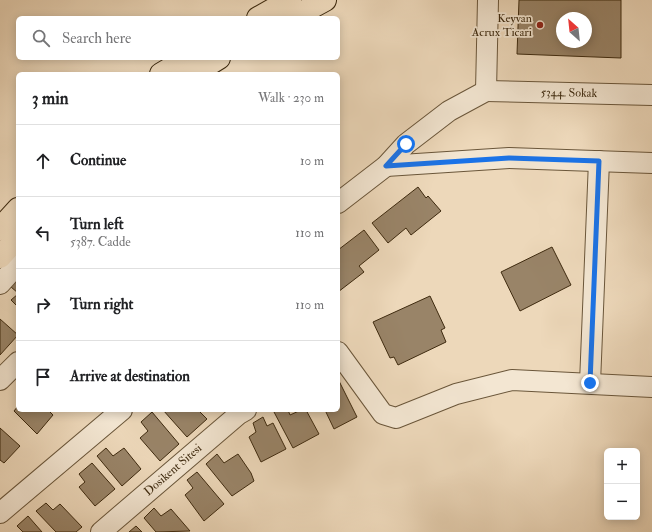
<!DOCTYPE html>
<meta charset="utf-8">
<style>
:root{--surface:#fff;--page:#f6f6f6;--text:#202124;--muted:#757577;--line:#e0e0e0}
body{margin:0;font-family:"IM FELL Double Pica",serif;background:var(--page);color:var(--text)}
.controls{position:absolute;right:12px;bottom:12px;display:grid;overflow:hidden;border-radius:6px;box-shadow:0 2px 10px #0003}
.controls button{width:36px;height:36px;display:grid;place-items:center;padding:0;border:0;border-bottom:1px solid var(--line);background:var(--surface);color:var(--text);font:20px sans-serif}
.compass{position:absolute;left:556px;top:12px;width:36px;height:36px;border-radius:50%;background:var(--surface);box-shadow:0 2px 10px #0003;rotate:333deg}
.stop{position:absolute;width:12px;height:12px;margin:-9px;border:3px solid #1a73e8;border-radius:50%;background:#fff}
.stop.end{background:#1a73e8;border-color:#fff;box-shadow:0 1px 4px #0008}
.list{margin:0;padding:0;list-style:none}
h2{display:flex;justify-content:space-between;align-items:center;height:52px;margin:0;padding:0 16px;font-size:17px}
h2 small{font-size:13px;font-weight:400;color:var(--muted)}
.list li{display:grid;grid-template-columns:26px 1fr auto;gap:12px;align-items:center;box-sizing:border-box;height:72px;padding:0 16px;border-top:1px solid var(--line)}
.list b{display:block;font-size:15px;white-space:nowrap}
.list p{margin:0;font-size:13px;white-space:nowrap;color:var(--muted)}
.list em{font-size:13px;font-style:normal;color:var(--muted)}
.icon{flex:none;width:22px;height:22px;fill:none;stroke:currentColor;stroke-width:2;stroke-linecap:round;stroke-linejoin:round}
.map{position:relative;flex:none;width:652px;height:532px;overflow:hidden}
.search{position:absolute;background:var(--surface);box-shadow:0 2px 10px #0003;left:16px;top:16px;width:324px;height:44px;display:flex;align-items:center;gap:10px;box-sizing:border-box;padding:0 14px;border-radius:6px;color:var(--muted);font-size:15px}
.panel{position:absolute;background:var(--surface);box-shadow:0 2px 10px #0003;left:16px;top:72px;width:324px;height:340px;border-radius:6px}
.map>svg:first-child{display:block}
.building{fill:#998468;stroke:#3e2a0f;fill-rule:evenodd}
.lines{fill:none;stroke-linecap:round;stroke-linejoin:round}
.minor-casing{stroke:#6a563a;stroke-width:22}
.major-casing{stroke:#3e2a0f;stroke-width:24}
.minor{stroke:#f3e6d2;stroke-width:20}
.major{stroke:#edd8ba;stroke-width:22}
.route{stroke:#1a73e8;stroke-width:5}
.poi-dot{fill:#8f2418;stroke:#f3e6d2;stroke-width:1.5}
.labels{text-anchor:middle;dominant-baseline:central;stroke-width:3.5;stroke-linejoin:round;paint-order:stroke}
.poi-label{font-size:12px;fill:#3e2a0f;stroke:#f3e6d2;text-anchor:end}
.street-label{font-size:12px;fill:#3e2a0f;stroke:#f3e6d2}
</style>
<div class="map">
<svg width="652" height="532" viewBox="0 0 652 532">
<rect width="100%" height="100%" fill="#edd8ba"/>
<filter id="stains"><feTurbulence type="fractalNoise" baseFrequency=".005" numOctaves="4"/><feColorMatrix values="0 0 0 0 .2 0 0 0 0 .09 0 0 0 0 .02 0 0 0 .5 -.17"/></filter>
<radialGradient id="worn" r=".72"><stop offset=".6" stop-color="#630" stop-opacity="0"/><stop offset="1" stop-color="#630" stop-opacity=".3"/></radialGradient>
<!-- building -->
<g class="building">
<path d="M519 0H621V58L517 54ZM562 18H586V42H562Z"/>
<polygon points="418,187 426,198 428,196 441,211 411,235 406,228 388,243 372,223"/>
<polygon points="364,230 379,250 359,266 364,272 338,292 338,250"/>
<polygon points="552,247 571,285 520,311 501,272"/>
<polygon points="18,279 18,293 11,287"/>
<polygon points="18,294 18,307 11,300"/>
<polygon points="430,296 445,328 441,330 446,342 398,365 394,357 390,358 373,322"/>
<polygon points="0,319 18,335 0,355"/>
<polygon points="338,379 357,417 334,429 325,410 338,410"/>
<polygon points="18,406 18,410 48,410 53,415 37,434 14,411"/>
<polygon points="163,410 198,410 207,419 187,437"/>
<polygon points="277,410 288,410 290,415 301,410 306,410 319,434 293,448 274,412"/>
<polygon points="152,412 179,444 160,461 140,438 148,431 141,422"/>
<polygon points="263,417 267,426 273,423 286,449 261,462 249,437 256,432 253,423"/>
<polygon points="0,428 20,446 4,463 0,460"/>
<polygon points="106,448 113,456 124,448 141,469 122,486 97,456"/>
<polygon points="217,454 224,463 238,454 251,473 254,481 232,496 206,464"/>
<polygon points="92,463 115,489 95,506 79,487 85,482 79,474"/>
<polygon points="197,472 224,504 204,521 185,495 193,488 187,480"/>
<polygon points="46,503 53,510 60,504 82,527 76,532 56,532 36,511"/>
<polygon points="154,508 161,516 171,509 190,531 156,532 144,518"/>
<polygon points="28,516 42,532 23,532 17,526"/>
<polygon points="136,526 142,532 129,532"/>
</g>
<g class="lines">
<defs>
<g id="minor">
<polyline points="486,91 652,95"/>
<polyline points="486,91 488,0"/>
<polyline points="386,166 509,158 652,163"/>
<polyline points="338,203 386,166 406,144 449,111 486,91"/>
<polyline points="0,284 18,264"/>
<polyline points="338,352 383,414 396,418 456,394 512,380 652,387"/>
<polyline points="0,380 18,362"/>
<polyline points="590,383 599,161"/>
<polyline points="0,513 122,410"/>
<polyline points="101,532 239,414 246,410"/>
</g>
<g id="major">
<polyline points="258,18 290,0"/>
<polyline points="292,18 325,0"/>
<polyline points="161,74 188,58"/>
<polyline points="193,74 219,58"/>
<polyline points="0,229 18,209"/>
<polyline points="0,257 18,237"/>
</g>
</defs>
<!-- minor casing -->
<use href="#minor" class="minor-casing"/>
<!-- major casing -->
<use href="#major" class="major-casing"/>
<!-- minor -->
<use href="#minor" class="minor"/>
<!-- major -->
<use href="#major" class="major"/>
</g>
<g class="lines">
<!-- route -->
<polyline class="route" points="406,144 386,166 509,158 599,161 590,383"/>
</g>
<!-- markers -->
<circle class="poi-dot" cx="540" cy="25" r="4"/>
<g class="labels">
<!-- poi labels -->
<g class="poi-label">
<text x="532" y="18">Keyvan<tspan x="532" dy="14">Acrux Ticari</tspan></text>
</g>
<!-- street labels -->
<g class="street-label">
<text transform="translate(569 93) rotate(1)">5344. Sokak</text>
<text transform="translate(173 470) rotate(-41)">Dosikent Sitesi</text>
</g>
</g>
<rect width="100%" height="100%" filter="url(#stains)"/>
<rect width="100%" height="100%" fill="url(#worn)"/>
</svg>
<div class="controls">
<button>+</button>
<button>−</button>
</div>
<svg class="compass" viewBox="-18 -18 36 36"><path d="M0-13l5 13h-10z" fill="#e53935"/><path d="M0 13l5-13h-10z" fill="#757577"/></svg>
<div class="stop" style="left:406px;top:144px"></div>
<div class="stop end" style="left:590px;top:383px"></div>
<div class="search"><svg class="icon" aria-label="search" viewBox="0 0 24 24"><circle cx="10" cy="10" r="6"/><path d="M15 15l6 6"/></svg>Search here</div>
<section class="panel">
<h2>3 min<small>Walk · 230 m</small></h2>
<ul class="list">
<li><svg class="icon" aria-label="ahead" viewBox="0 0 24 24"><path d="M12 20V5M6 11l6-6 6 6"/></svg><div><b>Continue</b></div><em>10 m</em></li>
<li><svg class="icon" aria-label="left" viewBox="0 0 24 24"><path d="M17 20v-9H6M10 6l-5 5 5 5"/></svg><div><b>Turn left</b><p>5387. Cadde</p></div><em>110 m</em></li>
<li><svg class="icon" aria-label="right" viewBox="0 0 24 24"><path d="M7 20v-9h11M14 6l5 5-5 5"/></svg><div><b>Turn right</b></div><em>110 m</em></li>
<li><svg class="icon" aria-label="arrive" viewBox="0 0 24 24"><path d="M6 21V4h12l-3 4 3 4H6"/></svg><div><b>Arrive at destination</b></div></li>
</ul>
</section>
</div>
